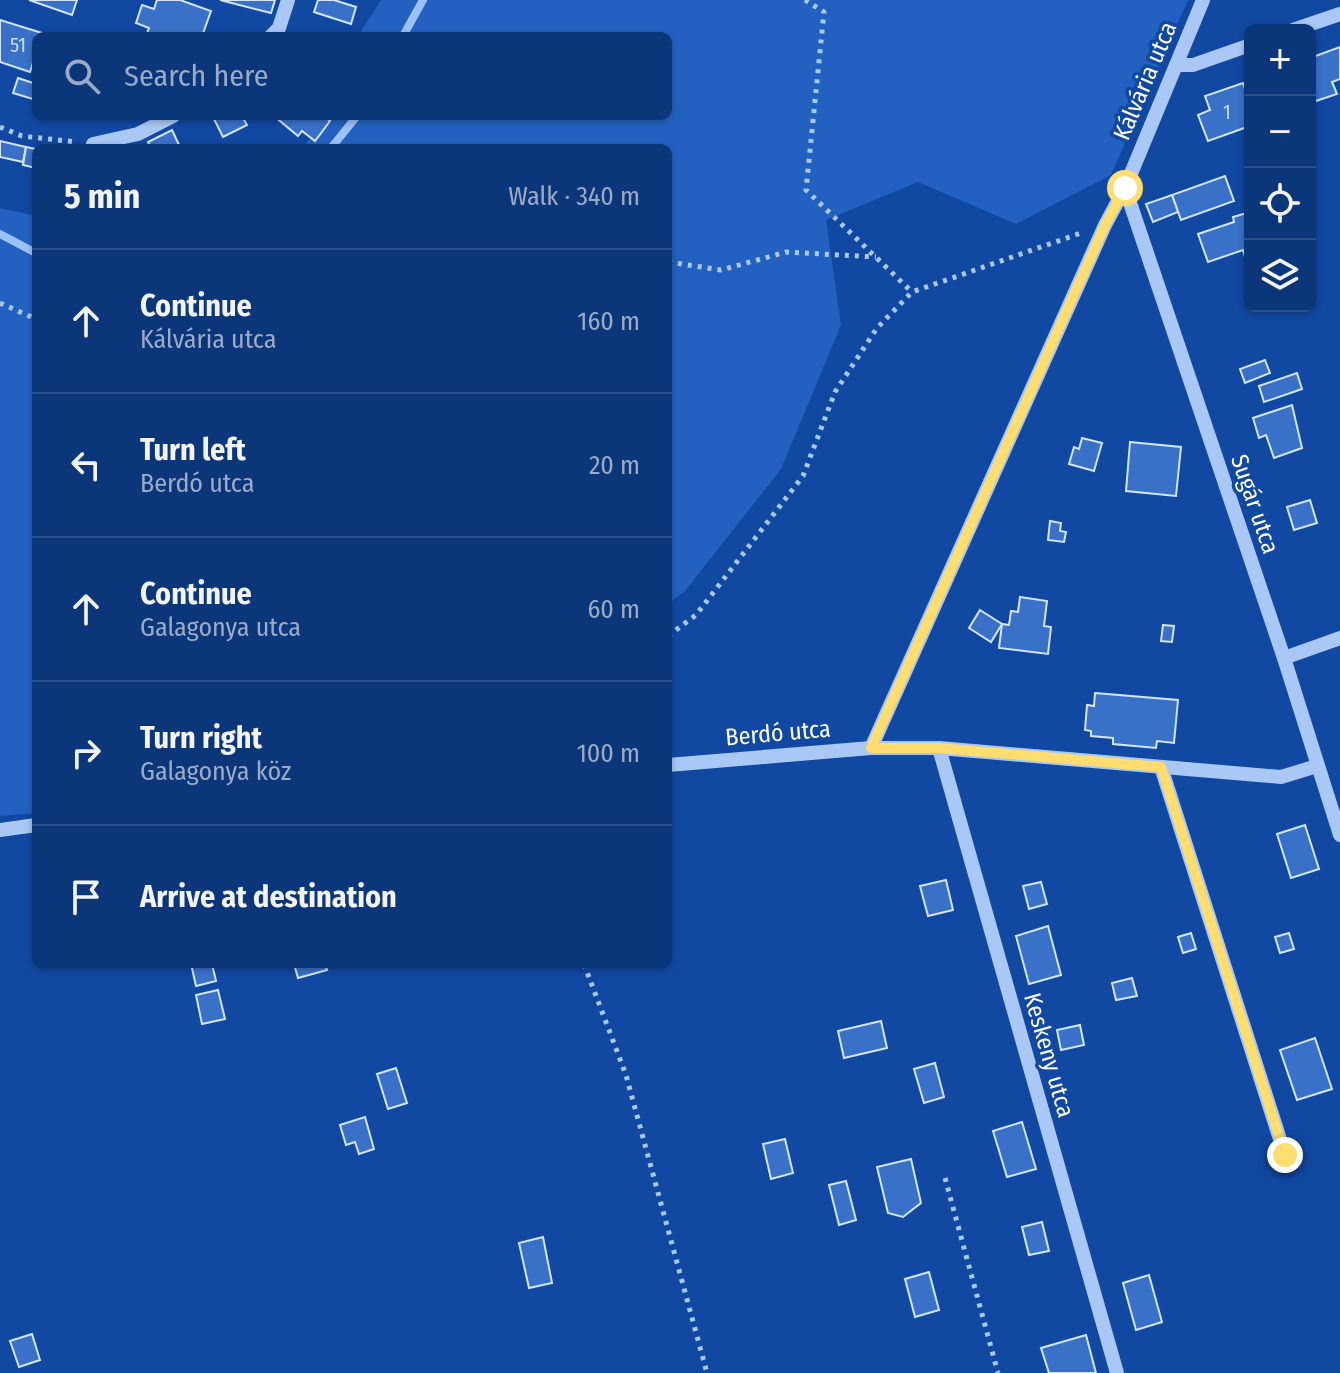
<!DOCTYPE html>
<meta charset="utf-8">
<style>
:root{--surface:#0c367a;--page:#1a4181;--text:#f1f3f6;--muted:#9aabc7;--line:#2c508b}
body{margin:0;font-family:"Fira Sans Condensed",sans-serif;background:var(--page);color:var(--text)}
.controls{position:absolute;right:24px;top:24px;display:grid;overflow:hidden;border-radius:12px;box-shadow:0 2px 6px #0004}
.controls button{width:72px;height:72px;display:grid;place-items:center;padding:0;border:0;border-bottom:2px solid var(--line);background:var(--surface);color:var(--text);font:40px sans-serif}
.stop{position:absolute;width:24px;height:24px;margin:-18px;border:6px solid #ffdd6e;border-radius:50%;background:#fff}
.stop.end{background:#ffdd6e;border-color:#fff;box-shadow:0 2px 8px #0008}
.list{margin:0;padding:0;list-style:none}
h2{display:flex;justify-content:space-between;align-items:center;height:104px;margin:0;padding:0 32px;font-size:34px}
h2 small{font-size:26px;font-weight:400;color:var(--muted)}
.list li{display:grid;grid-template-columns:52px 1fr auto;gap:24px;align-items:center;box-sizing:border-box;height:144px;padding:0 32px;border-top:2px solid var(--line)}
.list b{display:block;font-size:30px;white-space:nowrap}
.list p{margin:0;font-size:26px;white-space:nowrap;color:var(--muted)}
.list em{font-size:26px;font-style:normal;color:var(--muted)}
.icon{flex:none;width:44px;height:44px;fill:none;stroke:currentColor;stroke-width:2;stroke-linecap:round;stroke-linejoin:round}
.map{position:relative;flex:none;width:1340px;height:1373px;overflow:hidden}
.search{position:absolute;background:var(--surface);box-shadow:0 2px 6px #0004;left:32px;top:32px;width:640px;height:88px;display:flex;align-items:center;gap:20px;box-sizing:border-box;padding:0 28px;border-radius:12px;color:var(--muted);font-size:30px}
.panel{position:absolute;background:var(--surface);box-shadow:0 2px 6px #0004;left:32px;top:144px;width:640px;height:824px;border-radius:12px}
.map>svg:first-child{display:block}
.green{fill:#2361c0}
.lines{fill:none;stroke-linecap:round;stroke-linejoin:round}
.stream{stroke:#9bc2f9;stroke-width:8}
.building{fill:#3971c8;stroke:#d2e4fe;stroke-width:2}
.path{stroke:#a9c8f6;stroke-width:5;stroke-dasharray:4 6;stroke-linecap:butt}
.minor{stroke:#a9c8f6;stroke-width:14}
.route{stroke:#ffdd6e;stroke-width:10}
.labels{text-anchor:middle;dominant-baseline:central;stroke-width:7;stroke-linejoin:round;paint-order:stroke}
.number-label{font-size:20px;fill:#cedcf1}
.street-label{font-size:24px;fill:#fff;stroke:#1048a2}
</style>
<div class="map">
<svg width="1340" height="1373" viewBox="0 0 1340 1373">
<rect width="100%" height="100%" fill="#1048a2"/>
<!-- green -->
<g class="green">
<polygon points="381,0 1188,0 1111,175 1016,224 918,182 826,220 841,325 781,469 685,591 668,604 668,148 301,148 332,116 668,116 668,36 358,36"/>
<polygon points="0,208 36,216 36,813 0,816"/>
</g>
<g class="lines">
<!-- stream -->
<g class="stream">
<polyline points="403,36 423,0"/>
<polyline points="331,148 357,116"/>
<polyline points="0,234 36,253"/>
</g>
</g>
<!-- building -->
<g class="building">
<polygon points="29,0 77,0 72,15"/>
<polygon points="157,0 180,0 211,11 202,36 146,36 149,28 136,23 142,5 154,9"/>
<polygon points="220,0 275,0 271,13"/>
<polygon points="318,0 334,0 356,7 351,24 314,12"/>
<polygon points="0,20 42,33 36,36 36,53 30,72 0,62"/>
<polygon points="1340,47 1340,79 1332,82 1337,94 1310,103 1310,58"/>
<polygon points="18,78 36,84 36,100 13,93"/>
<polygon points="1243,83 1250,103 1250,126 1208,141 1198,115 1210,110 1205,96"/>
<polygon points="242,116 247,125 223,137 213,117"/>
<polygon points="274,116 323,116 330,121 315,141 302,131 298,136"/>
<polygon points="172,130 179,145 151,148 148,142"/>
<polygon points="0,141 26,147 23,162 0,157"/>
<polygon points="26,147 36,149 36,168 23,165"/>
<polygon points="1225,176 1234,201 1181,220 1172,195"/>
<polygon points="1172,195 1178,212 1153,222 1146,204"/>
<polygon points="1250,212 1250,258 1246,260 1243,250 1208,262 1198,234 1234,222 1233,217"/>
<polygon points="1265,360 1270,373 1245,383 1240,369"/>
<polygon points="1297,373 1302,389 1264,402 1259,386"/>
<polygon points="1292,405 1302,448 1274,458 1266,435 1259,438 1253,418"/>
<polygon points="1082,438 1102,443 1094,471 1069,464 1074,447 1079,449"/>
<polygon points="1130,442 1181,447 1176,496 1126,491"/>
<polygon points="1310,500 1317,523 1294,530 1287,507"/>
<polygon points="1050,521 1061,523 1060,531 1066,532 1064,542 1048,540"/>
<polygon points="1020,597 1047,601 1044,626 1051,627 1048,654 999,648 1002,624 1009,625 1011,611 1018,612"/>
<polygon points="980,610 1002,624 991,642 969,628"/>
<polygon points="1163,625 1174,626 1172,642 1161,641"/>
<polygon points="1095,693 1178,700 1174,743 1157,741 1156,748 1113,744 1113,738 1091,736 1091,731 1085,730 1087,705 1094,706"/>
<polygon points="1305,825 1319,869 1291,878 1277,834"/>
<polygon points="946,880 953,910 928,916 920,886"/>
<polygon points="1041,882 1047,904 1029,909 1023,886"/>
<polygon points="1048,926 1061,975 1029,984 1016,936"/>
<polygon points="1191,933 1196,949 1183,953 1178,937"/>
<polygon points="1289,933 1294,949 1280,953 1275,937"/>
<polygon points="191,964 212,964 216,981 196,986"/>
<polygon points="294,964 325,964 327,970 298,978"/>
<polygon points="1132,978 1137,996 1116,1000 1112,983"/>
<polygon points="218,990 225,1019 202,1024 196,995"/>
<polygon points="881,1021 887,1048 844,1058 838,1031"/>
<polygon points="1080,1025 1084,1045 1061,1050 1057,1030"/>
<polygon points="1315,1038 1332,1089 1297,1100 1280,1050"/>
<polygon points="935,1063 944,1097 924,1103 914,1069"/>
<polygon points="396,1068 407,1103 388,1109 377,1074"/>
<polygon points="365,1117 374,1149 359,1154 355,1142 346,1145 340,1125"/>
<polygon points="1022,1122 1036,1169 1007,1177 993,1131"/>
<polygon points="785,1139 793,1173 771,1179 763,1144"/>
<polygon points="911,1159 921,1203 903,1217 888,1213 877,1167"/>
<polygon points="846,1181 856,1220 839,1225 829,1185"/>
<polygon points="1042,1222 1049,1251 1029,1255 1022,1227"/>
<polygon points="543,1237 552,1283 529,1288 519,1243"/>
<polygon points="929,1272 939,1310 915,1317 905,1279"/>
<polygon points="1149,1275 1162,1322 1136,1330 1123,1283"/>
<polygon points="32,1334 40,1360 19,1367 10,1341"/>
<polygon points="1086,1335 1096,1373 1049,1373 1041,1348"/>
</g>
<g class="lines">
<!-- path -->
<g class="path">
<polyline points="805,0 824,12 806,190 912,292"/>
<polyline points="0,127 22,136 76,142"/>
<polyline points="668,262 721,270 786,252 876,257"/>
<polyline points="0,303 36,319"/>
<polyline points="668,636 696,615 803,476 835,392 877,328 912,292 1081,233"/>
<polyline points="584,964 626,1075 707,1373"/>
<polyline points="945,1178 998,1373"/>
</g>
<!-- minor -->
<g class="minor">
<polyline points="1293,30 1340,14"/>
<polyline points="271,36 279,28 288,0"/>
<polyline points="1176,65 1193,65 1250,45"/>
<polyline points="93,144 138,134 173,116"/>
<polyline points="1125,188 1284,658 1340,835"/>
<polyline points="1284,658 1340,638"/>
<polyline points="871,748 1105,225 1125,188 1203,0"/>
<polyline points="939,748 1117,1373"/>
<polyline points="668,765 871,748 939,748 1281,777 1317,766"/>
<polyline points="1161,767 1285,1155"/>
<polyline points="0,830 36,825"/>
</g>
</g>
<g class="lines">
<!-- route -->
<polyline class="route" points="1125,188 1105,225 871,748 939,748 1161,767 1285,1155"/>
</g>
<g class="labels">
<!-- number labels -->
<g class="number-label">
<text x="18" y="45">51</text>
<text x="1227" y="112">1</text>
</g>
<!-- street labels -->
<g class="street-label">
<text transform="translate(1145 81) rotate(-67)">Kálvária utca</text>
<text transform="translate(1255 504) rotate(71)">Sugár utca</text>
<text transform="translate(778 733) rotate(-5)">Berdó utca</text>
<text transform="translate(1049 1055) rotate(74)">Keskeny utca</text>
</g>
</g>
</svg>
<div class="controls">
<button>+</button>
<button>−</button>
<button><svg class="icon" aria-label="locate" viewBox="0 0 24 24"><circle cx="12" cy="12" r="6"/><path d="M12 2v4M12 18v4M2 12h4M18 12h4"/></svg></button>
<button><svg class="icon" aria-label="layers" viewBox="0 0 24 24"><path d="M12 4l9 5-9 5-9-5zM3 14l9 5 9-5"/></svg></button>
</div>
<div class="stop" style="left:1125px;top:188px"></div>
<div class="stop end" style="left:1285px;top:1155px"></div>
<div class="search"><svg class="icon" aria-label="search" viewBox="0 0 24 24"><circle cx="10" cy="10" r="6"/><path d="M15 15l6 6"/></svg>Search here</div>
<section class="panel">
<h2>5 min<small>Walk · 340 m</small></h2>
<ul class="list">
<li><svg class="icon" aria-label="ahead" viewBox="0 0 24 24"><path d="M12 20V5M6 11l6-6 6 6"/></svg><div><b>Continue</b><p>Kálvária utca</p></div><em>160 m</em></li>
<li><svg class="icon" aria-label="left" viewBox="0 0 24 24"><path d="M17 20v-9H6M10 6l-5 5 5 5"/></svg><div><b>Turn left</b><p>Berdó utca</p></div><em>20 m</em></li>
<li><svg class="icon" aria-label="ahead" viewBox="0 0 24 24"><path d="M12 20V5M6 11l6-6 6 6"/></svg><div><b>Continue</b><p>Galagonya utca</p></div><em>60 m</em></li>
<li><svg class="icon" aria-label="right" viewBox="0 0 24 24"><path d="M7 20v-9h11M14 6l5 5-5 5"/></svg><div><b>Turn right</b><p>Galagonya köz</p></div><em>100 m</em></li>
<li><svg class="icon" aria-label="arrive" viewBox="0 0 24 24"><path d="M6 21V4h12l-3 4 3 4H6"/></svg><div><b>Arrive at destination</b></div></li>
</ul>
</section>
</div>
